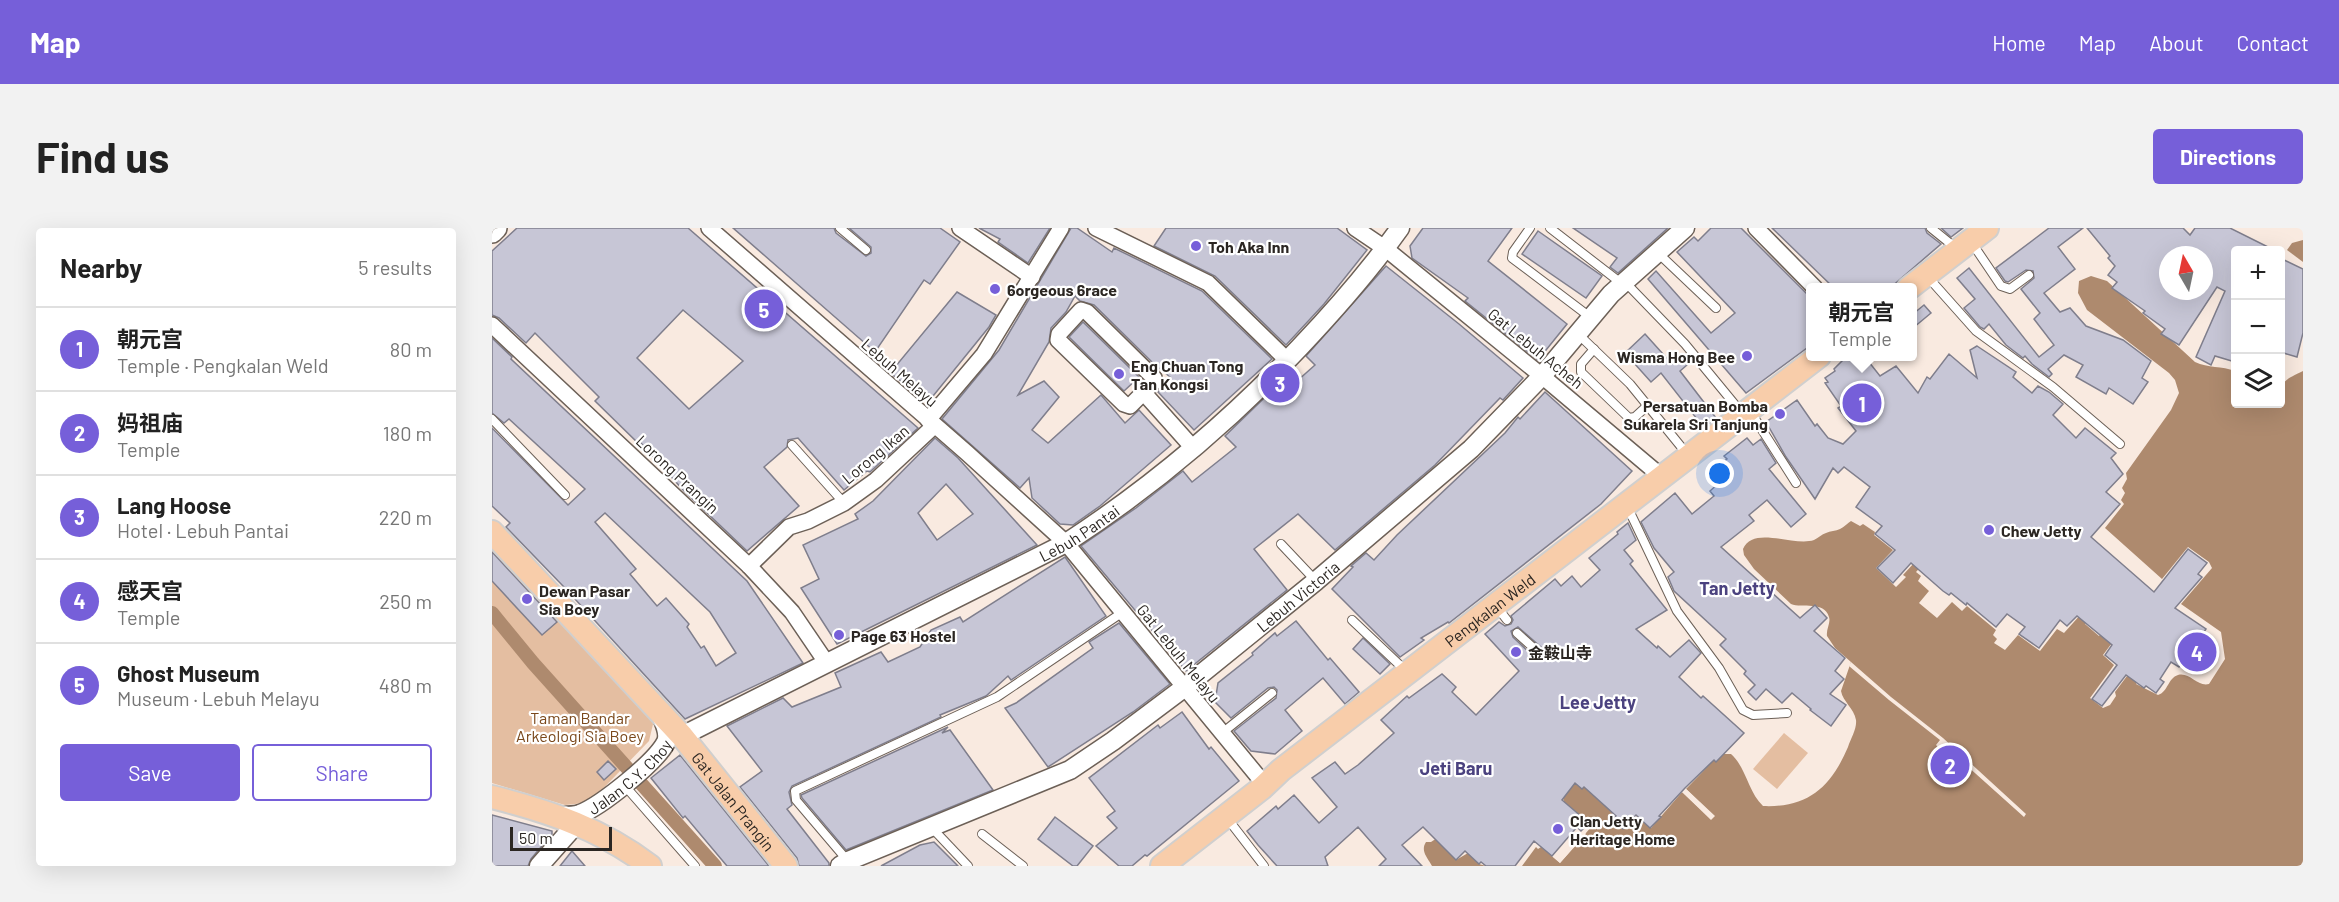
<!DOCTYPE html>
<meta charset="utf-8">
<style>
:root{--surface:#fff;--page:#f2f2f2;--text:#222;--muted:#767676;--line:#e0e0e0;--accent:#765fd9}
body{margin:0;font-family:Barlow,"Noto Sans SC",sans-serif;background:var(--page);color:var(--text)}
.controls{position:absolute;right:18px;top:18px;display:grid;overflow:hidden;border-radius:6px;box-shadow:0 6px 24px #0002}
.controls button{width:54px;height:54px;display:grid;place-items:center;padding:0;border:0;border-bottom:2px solid var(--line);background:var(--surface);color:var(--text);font:30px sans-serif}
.compass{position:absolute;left:1667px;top:18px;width:54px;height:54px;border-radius:50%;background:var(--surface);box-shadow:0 6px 24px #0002;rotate:351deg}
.scale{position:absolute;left:18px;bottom:15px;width:102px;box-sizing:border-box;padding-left:6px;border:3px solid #2b2622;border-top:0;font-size:16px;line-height:21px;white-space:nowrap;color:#2b2622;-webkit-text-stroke:4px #fff;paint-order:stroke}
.you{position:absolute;left:1228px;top:246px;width:21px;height:21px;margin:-15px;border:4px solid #fff;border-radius:50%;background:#1a73e8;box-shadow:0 0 0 9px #1a73e833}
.badge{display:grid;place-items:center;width:39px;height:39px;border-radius:50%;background:var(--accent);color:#fff;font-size:20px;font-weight:700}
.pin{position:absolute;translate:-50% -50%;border:3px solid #fff;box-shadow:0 2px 6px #0006}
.popup{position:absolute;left:1314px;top:55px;width:111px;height:78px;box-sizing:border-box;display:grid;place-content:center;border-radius:6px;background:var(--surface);filter:drop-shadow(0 2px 4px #0005);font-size:20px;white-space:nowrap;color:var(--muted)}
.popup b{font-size:22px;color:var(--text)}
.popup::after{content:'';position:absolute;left:50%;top:100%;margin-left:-12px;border:12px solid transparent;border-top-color:var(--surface)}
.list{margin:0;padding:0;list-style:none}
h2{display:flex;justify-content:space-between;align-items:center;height:78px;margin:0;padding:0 24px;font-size:26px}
h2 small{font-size:20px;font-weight:400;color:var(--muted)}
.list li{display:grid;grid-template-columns:39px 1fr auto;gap:18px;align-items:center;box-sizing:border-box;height:84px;padding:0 24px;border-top:2px solid var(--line)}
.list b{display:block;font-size:22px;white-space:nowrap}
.list p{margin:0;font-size:20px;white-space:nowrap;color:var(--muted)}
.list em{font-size:20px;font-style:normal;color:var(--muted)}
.actions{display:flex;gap:12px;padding:18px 24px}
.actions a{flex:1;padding:14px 0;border:2px solid var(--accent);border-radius:6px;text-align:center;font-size:21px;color:var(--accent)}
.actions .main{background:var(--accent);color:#fff}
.icon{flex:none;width:33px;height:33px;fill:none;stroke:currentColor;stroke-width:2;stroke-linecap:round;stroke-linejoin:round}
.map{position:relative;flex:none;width:1811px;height:638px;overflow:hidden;border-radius:6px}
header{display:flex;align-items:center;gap:36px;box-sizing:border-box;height:84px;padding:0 30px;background:var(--accent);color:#fff}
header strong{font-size:28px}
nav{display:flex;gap:33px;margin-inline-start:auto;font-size:21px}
.intro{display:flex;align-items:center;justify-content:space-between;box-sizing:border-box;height:144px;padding:0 36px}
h1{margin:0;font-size:42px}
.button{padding:15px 27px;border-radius:6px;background:var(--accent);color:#fff;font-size:21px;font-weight:700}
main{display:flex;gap:36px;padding:0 36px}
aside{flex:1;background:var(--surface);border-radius:6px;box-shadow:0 6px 24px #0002}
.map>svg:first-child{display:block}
.green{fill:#e4bea1}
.water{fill:#ae8a6e}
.pier{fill:#f9eae0}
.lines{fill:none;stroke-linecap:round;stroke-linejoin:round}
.canal{stroke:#ae8a6e;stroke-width:14}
.building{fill:#c7c6d6;stroke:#7f7e8c;stroke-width:1.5;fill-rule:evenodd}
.service-casing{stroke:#6c6057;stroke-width:10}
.minor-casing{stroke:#6c6057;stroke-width:18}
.tertiary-casing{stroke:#6c6057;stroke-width:21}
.secondary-casing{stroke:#6c6057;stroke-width:24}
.primary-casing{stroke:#d0cfce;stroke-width:26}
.service{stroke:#fff;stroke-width:8}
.minor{stroke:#fff;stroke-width:15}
.tertiary{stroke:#fff;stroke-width:18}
.secondary{stroke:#fff;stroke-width:21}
.primary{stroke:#f8cdaa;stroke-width:22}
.poi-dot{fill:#765fd9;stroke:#fff;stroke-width:2}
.labels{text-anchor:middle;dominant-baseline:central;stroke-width:4.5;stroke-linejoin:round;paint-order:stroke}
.poi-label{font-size:16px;font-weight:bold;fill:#2b2622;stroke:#fff;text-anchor:start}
.street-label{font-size:16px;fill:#2b2622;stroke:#fff}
.park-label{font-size:16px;fill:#7a481b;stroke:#fff}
.neighbourhood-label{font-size:18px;font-weight:bold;fill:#4b427f;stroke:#fff}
</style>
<header>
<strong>Map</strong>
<nav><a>Home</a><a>Map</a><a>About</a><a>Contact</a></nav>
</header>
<div class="intro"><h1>Find us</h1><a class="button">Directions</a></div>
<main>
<aside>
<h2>Nearby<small>5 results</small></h2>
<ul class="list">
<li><span class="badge">1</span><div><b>朝元宫</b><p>Temple · Pengkalan Weld</p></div><em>80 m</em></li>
<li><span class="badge">2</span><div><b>妈祖庙</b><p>Temple</p></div><em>180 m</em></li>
<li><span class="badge">3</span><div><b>Lang Hoose</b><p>Hotel · Lebuh Pantai</p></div><em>220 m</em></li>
<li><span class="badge">4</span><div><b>感天宫</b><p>Temple</p></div><em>250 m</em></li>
<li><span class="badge">5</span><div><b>Ghost Museum</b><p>Museum · Lebuh Melayu</p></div><em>480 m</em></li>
</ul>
<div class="actions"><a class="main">Save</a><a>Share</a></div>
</aside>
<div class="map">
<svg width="1811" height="638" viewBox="0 0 1811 638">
<rect width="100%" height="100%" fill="#f9eae0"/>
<!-- green -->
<g class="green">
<polygon points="0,314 162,492 157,513 101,571 92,575 73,577 0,555"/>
<polygon points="1292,505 1316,525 1285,561 1261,541"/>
</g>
<!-- water -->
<g class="water">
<polygon points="1811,12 1811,34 1795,22 1800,15"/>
<path d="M1599 48 1615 53 1703 134C1716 140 1730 138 1743 143L1744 176H1788C1789 152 1791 153 1811 143V638H1030L1044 619 1046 621 1049 619 1068 635 1100 598 1072 574 1071 570 1080 556 1102 548 1107 552 1098 564 1122 586 1117 595 1123 600 1126 597 1131 600 1145 588 1159 600 1190 564 1219 591 1222 588 1194 561 1222 532 1224 534 1232 526H1239C1254 539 1256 564 1271 578 1316 580 1339 559 1356 519 1359 510 1365 501 1364 492 1362 480 1351 474 1349 463L1359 434 1343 420 1335 408C1334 401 1339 395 1337 389 1332 372 1310 381 1299 376L1262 341 1252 327 1251 321C1261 297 1302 319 1322 312 1326 310 1330 306 1334 305 1338 303 1344 303 1348 301 1352 299 1356 295 1359 293L1368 298 1371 296 1383 304 1382 307 1401 322 1384 340 1404 359 1414 349 1411 347 1422 335 1436 331 1424 344 1429 348 1426 353 1437 363 1427 375 1445 390 1460 374 1470 383 1475 378 1504 402 1501 407 1505 411 1502 415 1513 422 1526 407 1548 423 1565 401 1572 405 1608 365 1607 379 1593 396 1607 408 1646 362 1654 369 1611 427 1622 437 1598 470 1611 480 1618 477 1624 468 1623 464 1641 440 1649 446 1644 456 1666 467C1676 464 1676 450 1686 447 1698 444 1705 459 1717 456L1733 431 1729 404 1689 376 1720 340 1717 334 1696 319 1670 351 1613 300 1632 276 1629 272 1633 265 1630 260 1635 251 1634 245 1679 182 1687 165 1683 152 1677 145 1595 82 1586 65 1587 53Z"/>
<path d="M945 610 964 632 976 625 987 636 994 638H940C936 630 928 623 934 614H939Z"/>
</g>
<!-- pier -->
<g class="pier">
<polygon points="1359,434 1399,469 1451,510 1534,586 1532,589 1474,537 1470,548 1447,543 1451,524 1444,517 1448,512 1397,472 1357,438"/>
<polygon points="1192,559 1223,588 1219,592 1188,562"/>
<polygon points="1092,604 1094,606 1068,635 1060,628 1062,626 1068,631"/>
</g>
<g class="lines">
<!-- canal -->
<polyline class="canal" points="0,385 41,435 223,638"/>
</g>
<!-- building -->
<g class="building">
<path d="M25 0H196L426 200 378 244 375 243 352 262 306 210 296 212 295 219 272 239 307 278 255 323 192 263 148 214 146 215 103 173 107 169 43 105 34 115 7 90 0 87V23ZM191 82 251 133 197 181 145 130Z"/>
<polygon points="241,0 342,0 344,5 374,28 379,25 379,19 357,0 448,0 468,14 438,56 432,52 383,124"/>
<polygon points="487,0 558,0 536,35 506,14 508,11"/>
<polygon points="579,0 585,0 620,24 622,20 710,63 780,131 702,202 666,164 678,149 661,135 602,77 588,73 583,68 574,84 559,100 557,114 526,167 552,153 567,169 540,202 556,215 609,167 633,195 647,182 679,217 608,278 581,297 568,296 540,270 537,250 528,260 450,191 507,122"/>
<polygon points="674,0 845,0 875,22 832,76 794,117 723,48 662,18"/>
<polygon points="931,0 1020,0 996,33 1075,96 1046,132 973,73 976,70 920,30 918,18"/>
<polygon points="1081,0 1176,0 1126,45 1118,39 1125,30"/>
<polygon points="1219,0 1249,0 1319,70 1319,117 1254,165 1156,51 1164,43 1219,105 1243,85 1185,24 1202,9 1206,13"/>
<polygon points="1280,0 1433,0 1435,5 1449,16 1398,60 1342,60"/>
<polygon points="1449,0 1471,0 1459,9"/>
<polygon points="1557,0 1591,0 1566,19 1583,41 1552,65 1568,84 1578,80 1594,98 1631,112 1659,133 1650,150 1656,154 1641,176 1617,160 1614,166 1584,149 1591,137 1572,127 1556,141 1560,146 1557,149 1540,136 1533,128 1531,130 1514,117 1497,96 1492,101 1488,99 1472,80 1483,71 1465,50 1477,40 1547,129 1562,117 1542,91 1548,85 1529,61 1542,50 1541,43 1534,42 1516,54 1513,53 1504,40"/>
<path d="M1595 0H1691L1698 7 1703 0H1738L1782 22H1743V134L1723 128 1719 137 1704 129 1733 63 1725 59 1687 117 1669 106 1673 101 1651 85 1653 83 1620 60 1625 54 1616 47 1623 38 1616 30 1618 28ZM1676 27H1712V63H1676Z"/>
<polygon points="1046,3 1110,48 1094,70 1030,26"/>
<polygon points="1788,30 1811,41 1811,105 1805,129 1788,124"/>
<polygon points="894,38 967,96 1031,150 1011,172 1008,170 943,237 843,322 806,286 762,321 795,362 694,443 589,318 644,280 691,243 700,254 744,219 733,208 797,146 805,153 823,137 814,128"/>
<polygon points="465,64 504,87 497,99 437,173 398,145"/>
<polygon points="1432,77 1439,85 1421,100 1421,86"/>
<polygon points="591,94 647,149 632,163 577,109"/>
<polygon points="1153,106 1180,136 1188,129 1195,137 1188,143 1224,190 1212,200 1169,145 1159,154 1133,125"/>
<path d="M0 110 20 129 19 131 255 353 311 435 193 491 72 359 14 299 18 295 0 278V200L76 277 93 261 17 191 12 195 0 185ZM113 285 218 384 244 425 224 438 212 418 209 420 195 399 197 396 174 370 165 378 138 346 144 341 103 294Z"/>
<polygon points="1485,118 1524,144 1521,149 1540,165 1546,158 1557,164 1571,176 1561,187 1584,210 1593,200 1624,225 1619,230 1631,246 1614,264 1628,276 1599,309 1662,364 1696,321 1715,335 1706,346 1710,349 1683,380 1714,401 1706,413 1723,424 1713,440 1694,429 1687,439 1679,434 1668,451 1672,454 1664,465 1654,458 1652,460 1634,447 1610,478 1600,471 1625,437 1613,427 1620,417 1585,388 1575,398 1568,392 1547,420 1527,406 1533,399 1515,386 1504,399 1475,375 1474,377 1459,365 1457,367 1451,363 1419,335 1401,355 1385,340 1403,322 1383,306 1390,298 1364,279 1378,259 1352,239 1346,245 1341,240 1323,271 1294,229 1274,194 1305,172 1323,198 1325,196 1336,210 1351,216 1364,203 1346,180 1349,178 1333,155 1336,154 1333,150 1343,143 1342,141 1354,129 1373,129 1388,148 1404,138 1426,165 1435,149 1438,151 1457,126 1485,150 1478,122"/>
<polygon points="1053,164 1140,243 1109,276 957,395 956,394 929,410 932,412 908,429 840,361 861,339 859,338 874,325 882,332 905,307 1013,205 1026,189 1028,191"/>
<path d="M443 210 466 230 545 317 345 416 309 360 327 351 311 317 366 291 363 286 381 273ZM454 256 481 286 445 312 426 285Z"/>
<polygon points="1255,210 1261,217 1269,211 1284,235 1277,241 1314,286 1299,299 1275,272 1257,287 1262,293 1229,319 1308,390 1323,377 1335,390 1322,403 1353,430 1343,443 1352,451 1338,466 1354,477 1339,498 1318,482 1319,481 1300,465 1290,475 1274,461 1264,472 1256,464 1263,457 1252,446 1254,443 1228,417 1234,411 1182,363 1176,349 1182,344 1162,320 1149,294 1183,265 1200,286 1222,268 1218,263 1229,253 1220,242 1235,231 1232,228"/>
<path d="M1136 295 1144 312 1132 322 1141 333 1138 336 1175 382 1144 401 1165 420 1166 418 1178 429 1197 412 1209 425 1187 449 1209 470 1211 468 1252 505 1224 534 1222 532 1193 560 1167 588 1169 589 1158 600 1144 587 1131 601 1120 591 1124 588 1092 559 1090 561 1083 555 1070 572 1097 595 1089 603 1085 599 1060 628 1042 613 1023 638H994L989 634 987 636 973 623 964 632 931 599 910 617 930 638H887L894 631 866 599 833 629 836 638H785L766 617 755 603 784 578 786 581 802 567 827 595 845 579 820 550 843 534 853 546 866 537 902 505 889 492 915 468 917 470 950 446 964 459 960 464 984 487 1027 443 993 406 1007 394 1013 398 1019 396 1021 392 1019 388 1063 351 1069 358 1080 348 1089 359 1108 342 1097 330 1126 306 1125 304ZM1026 399 1050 420 1052 425 1050 428 1042 429 1021 409 1019 403Z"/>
<polygon points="0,324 65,394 50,407 0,353"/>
<polygon points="573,329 614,388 519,452 516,448 494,468 448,487 449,489 300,558 297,564 300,577 295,581 337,635 337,638 307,638 305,630 248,559 270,543 235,498 291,470 300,479 349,459 343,445 389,424 396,434 428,419 439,402 468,389 471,394"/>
<polygon points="804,393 836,432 838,430 867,464 853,476 831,450 793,482 810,503 783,526 759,523 742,503 784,470 785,462 782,459 776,460 739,490 723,474 726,455 761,427 760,425 783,405 785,408"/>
<polygon points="627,395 678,456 641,484 556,539 513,480 524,475 601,420 597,414"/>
<polygon points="871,410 898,436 888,446 861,421"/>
<polygon points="690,484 717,521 719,519 747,553 655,628 653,627 640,638 627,638 604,618 625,600 615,589 623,583 597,550 666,497 668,500"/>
<polygon points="456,499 450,505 458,502 501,562 354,622 310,570 309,567"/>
<polygon points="188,527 277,638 235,638 193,588 191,590 159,550"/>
<polygon points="1450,528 1468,531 1466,546 1447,543"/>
<polygon points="116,533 124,541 112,552 105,544"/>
<polygon points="0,587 60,603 60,606 39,631 36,638 0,638"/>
<polygon points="563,589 601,618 585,638 581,638 546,611"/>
<polygon points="442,614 466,638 389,638 428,617"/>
<polygon points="80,623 93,638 68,638"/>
</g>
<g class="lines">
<defs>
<g id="service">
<polyline points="348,0 374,22"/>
<polyline points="1038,0 1021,24 1020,30 1098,89"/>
<polyline points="1058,0 1129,55"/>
<polyline points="1439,0 1465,21"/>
<polyline points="1480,15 1509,58 1518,61 1537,47"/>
<polyline points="1166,25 1224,80"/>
<polyline points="1435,48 1484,103 1561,159 1628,216"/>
<polyline points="1133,54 1193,116 1249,184"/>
<polyline points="1086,106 1138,156 1195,226"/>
<polyline points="1102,121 1089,136 1089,144 1137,190 1143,189 1155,178"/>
<polyline points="1258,183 1304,255"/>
<polyline points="0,191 73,267"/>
<polyline points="300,217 352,275"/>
<polyline points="1135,278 1185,383 1227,440 1251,482 1261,487 1295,485"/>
<polyline points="789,316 823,352"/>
<polyline points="1005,379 1015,392"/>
<polyline points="860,392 915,444"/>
<polyline points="1025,405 1046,424"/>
<polyline points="730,505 780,465"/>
<polyline points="133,558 203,638"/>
<polyline points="735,590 772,638"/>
<polyline points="440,600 476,638"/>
<polyline points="490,606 531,638"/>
<polyline points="355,632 304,572 303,563 505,469 631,384"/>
</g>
<g id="minor">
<polyline points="217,0 475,225 574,315 773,557"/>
<polyline points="468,0 540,49"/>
<polyline points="604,0 716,55 795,132"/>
<polyline points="863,0 894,21 1050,148 1170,249"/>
<polyline points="1264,0 1323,60"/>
<polygon points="589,82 595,84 662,150 661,155 638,178 632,176 566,112 567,106"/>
<polyline points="0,97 257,338 300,384 334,434"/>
<polyline points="652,165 702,221"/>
<polyline points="436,192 492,126 569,0"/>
<polyline points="257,338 297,299 316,293 352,275 384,252 442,198"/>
</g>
<g id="tertiary">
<path id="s1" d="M190 508 574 315C660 259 738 193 808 119 844 81 878 42 908 0"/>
<path id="s2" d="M70 588C76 588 82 588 88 586 109 578 164 534 174 514 178 505 172 495 169 487"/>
<polyline points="47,638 85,595"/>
<path id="s3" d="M348 638 356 633 578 542 621 513 693 459 824 353 979 221 1050 148 1119 66 1193 0"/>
</g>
<polyline id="secondary" points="0,4 4,0"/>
<g id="primary">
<polyline points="1417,60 1495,0"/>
<path id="s4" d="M0 304 190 508 294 638"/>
<path d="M0 569C59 584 109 601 158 638"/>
<path id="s5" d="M670 638 770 560 789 542 1327 128"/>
</g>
</defs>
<!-- service casing -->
<use href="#service" class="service-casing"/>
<!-- minor casing -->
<use href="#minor" class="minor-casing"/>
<!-- tertiary casing -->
<use href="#tertiary" class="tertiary-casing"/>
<!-- secondary casing -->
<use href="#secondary" class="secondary-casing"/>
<!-- primary casing -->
<use href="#primary" class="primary-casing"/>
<!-- service -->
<use href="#service" class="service"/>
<!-- minor -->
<use href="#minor" class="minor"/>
<!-- tertiary -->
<use href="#tertiary" class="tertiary"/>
<!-- secondary -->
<use href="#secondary" class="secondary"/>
<!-- primary -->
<use href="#primary" class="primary"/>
</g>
<!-- markers -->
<g class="poi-dot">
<circle cx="704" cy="18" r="6"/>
<circle cx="503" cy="61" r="6"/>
<circle cx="1255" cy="128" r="6"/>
<circle cx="627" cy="146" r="6"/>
<circle cx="1288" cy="186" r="6"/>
<circle cx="1497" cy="302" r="6"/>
<circle cx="35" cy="371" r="6"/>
<circle cx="347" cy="407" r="6"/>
<circle cx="1024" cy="424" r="6"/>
<circle cx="1066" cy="601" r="6"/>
</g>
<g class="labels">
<!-- poi labels -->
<g class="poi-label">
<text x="716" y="18">Toh Aka Inn</text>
<text x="515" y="61">6orgeous 6race</text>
<text x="1243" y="128" text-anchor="end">Wisma Hong Bee</text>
<text x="639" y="137">Eng Chuan Tong<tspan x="639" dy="18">Tan Kongsi</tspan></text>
<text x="1276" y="177" text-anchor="end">Persatuan Bomba<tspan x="1276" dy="18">Sukarela Sri Tanjung</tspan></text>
<text x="1509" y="302">Chew Jetty</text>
<text x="47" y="362">Dewan Pasar<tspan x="47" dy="18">Sia Boey</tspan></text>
<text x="359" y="407">Page 63 Hostel</text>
<text x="1036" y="424">金鞍山寺</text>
<text x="1078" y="592">Clan Jetty<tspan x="1078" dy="18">Heritage Home</tspan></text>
</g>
<!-- street labels -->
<g class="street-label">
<text transform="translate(1044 120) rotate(39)">Gat Lebuh Acheh</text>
<text transform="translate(408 144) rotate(41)">Lebuh Melayu</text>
<text transform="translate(383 226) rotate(-40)">Lorong Ikan</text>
<text transform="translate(186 246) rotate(43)">Lorong Prangin</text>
<text stroke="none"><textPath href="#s1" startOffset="446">Lebuh Pantai</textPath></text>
<text stroke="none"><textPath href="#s3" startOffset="536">Lebuh Victoria</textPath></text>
<text stroke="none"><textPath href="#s5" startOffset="416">Pengkalan Weld</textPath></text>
<text transform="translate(687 425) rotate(51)">Gat Lebuh Melayu</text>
<text stroke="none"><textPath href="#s2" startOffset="81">Jalan C.Y. Choy</textPath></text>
<text stroke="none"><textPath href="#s4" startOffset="362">Gat Jalan Prangin</textPath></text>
</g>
<!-- park labels -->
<g class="park-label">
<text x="88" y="489">Taman Bandar<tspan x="88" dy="18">Arkeologi Sia Boey</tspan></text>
</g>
<!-- neighbourhood labels -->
<g class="neighbourhood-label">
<text x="1245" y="360">Tan Jetty</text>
<text x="1106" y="474">Lee Jetty</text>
<text x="964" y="540">Jeti Baru</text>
</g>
</g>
</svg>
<div class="controls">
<button>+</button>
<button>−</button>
<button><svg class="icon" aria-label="layers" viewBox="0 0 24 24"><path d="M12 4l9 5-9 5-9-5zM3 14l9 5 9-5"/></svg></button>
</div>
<svg class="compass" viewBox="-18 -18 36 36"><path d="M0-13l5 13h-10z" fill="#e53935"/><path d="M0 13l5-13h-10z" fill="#767676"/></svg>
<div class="scale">50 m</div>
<div class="you"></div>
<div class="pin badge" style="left:1370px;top:175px">1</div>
<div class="popup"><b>朝元宫</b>Temple</div>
<div class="pin badge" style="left:1458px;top:537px">2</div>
<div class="pin badge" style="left:788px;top:155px">3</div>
<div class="pin badge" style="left:1705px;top:424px">4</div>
<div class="pin badge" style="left:272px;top:81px">5</div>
</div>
</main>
